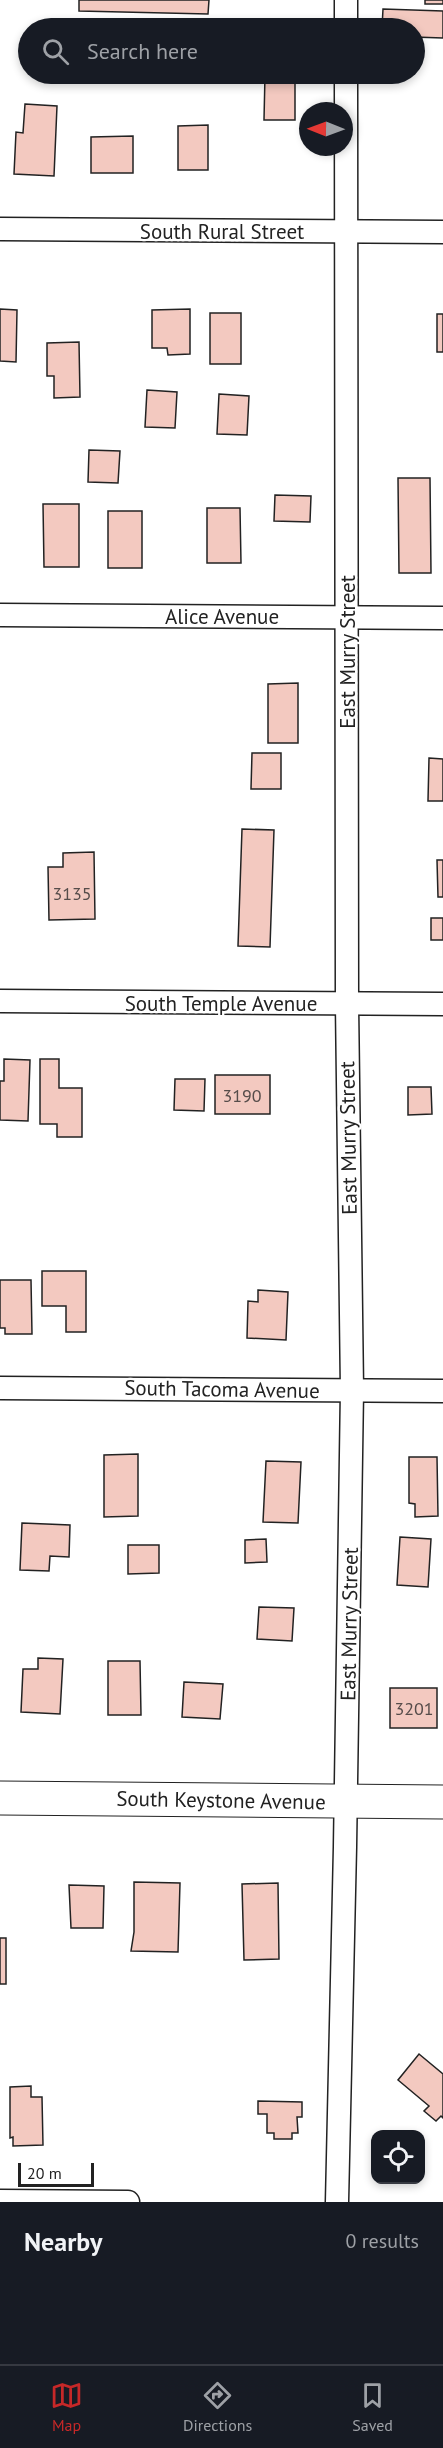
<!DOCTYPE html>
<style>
:root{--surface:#171b24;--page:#20242c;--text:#f1f3f6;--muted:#9ea1a6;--line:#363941;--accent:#c62828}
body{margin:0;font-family:"PT Sans",sans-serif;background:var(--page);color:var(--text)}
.controls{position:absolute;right:18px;bottom:18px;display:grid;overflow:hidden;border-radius:12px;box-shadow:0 3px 9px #0003}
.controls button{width:54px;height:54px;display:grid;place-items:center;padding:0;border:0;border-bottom:2px solid var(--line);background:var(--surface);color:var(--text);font:30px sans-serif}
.compass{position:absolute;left:299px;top:102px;width:54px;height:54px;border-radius:50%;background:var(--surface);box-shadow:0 3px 9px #0003;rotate:271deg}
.scale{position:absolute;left:18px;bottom:15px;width:76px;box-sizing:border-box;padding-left:6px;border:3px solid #222;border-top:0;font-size:16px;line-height:21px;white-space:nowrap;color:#222;-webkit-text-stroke:4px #fff;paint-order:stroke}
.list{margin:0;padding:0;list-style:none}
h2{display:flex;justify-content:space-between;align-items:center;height:78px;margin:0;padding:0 24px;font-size:26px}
h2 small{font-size:20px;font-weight:400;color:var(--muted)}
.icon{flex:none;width:33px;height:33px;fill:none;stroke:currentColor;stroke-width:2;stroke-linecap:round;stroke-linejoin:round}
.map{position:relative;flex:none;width:443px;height:2202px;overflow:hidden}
.search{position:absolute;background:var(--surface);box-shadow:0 3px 9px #0003;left:18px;right:18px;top:18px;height:66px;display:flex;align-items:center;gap:15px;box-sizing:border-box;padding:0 21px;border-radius:33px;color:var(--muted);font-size:22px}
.sheet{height:162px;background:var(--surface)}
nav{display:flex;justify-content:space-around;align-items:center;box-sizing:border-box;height:84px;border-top:2px solid var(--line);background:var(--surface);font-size:16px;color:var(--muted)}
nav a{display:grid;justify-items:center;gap:3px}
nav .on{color:var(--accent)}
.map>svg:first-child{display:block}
.building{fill:#f3c9c0;stroke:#222;stroke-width:1.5}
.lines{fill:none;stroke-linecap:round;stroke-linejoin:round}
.street-casing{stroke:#222;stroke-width:25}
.secondary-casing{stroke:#222;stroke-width:35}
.street{stroke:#fff;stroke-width:22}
.secondary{stroke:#fff;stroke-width:33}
.labels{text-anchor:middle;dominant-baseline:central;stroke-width:4.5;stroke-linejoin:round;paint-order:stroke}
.number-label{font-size:18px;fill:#564c4a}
.street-label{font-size:21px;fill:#222;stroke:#fff}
</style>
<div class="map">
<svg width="443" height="2202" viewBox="0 0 443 2202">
<rect width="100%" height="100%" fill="#fff"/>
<!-- building -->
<g class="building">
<polygon points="79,0 209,0 208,14 79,11"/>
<rect x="425" y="0" width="18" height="4"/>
<polygon points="383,9 443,11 443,38 414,37 414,28 382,28"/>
<polygon points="414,47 417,47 416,71 414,71"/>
<polygon points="265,75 295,75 295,120 264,120"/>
<polygon points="25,104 57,106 54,176 14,174 16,132 23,133"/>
<polygon points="208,125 208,170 178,170 178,126"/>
<polygon points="133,136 133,173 91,173 91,137"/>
<polygon points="0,309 17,310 16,362 0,361"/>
<polygon points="190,309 190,354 168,355 167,348 152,348 152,310"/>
<rect x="210" y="313" width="31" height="51"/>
<rect x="437" y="314" width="6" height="38"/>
<polygon points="79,342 80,397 54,398 54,376 47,376 47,343"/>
<polygon points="147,390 177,392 175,428 145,427"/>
<polygon points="219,394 249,396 247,435 217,434"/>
<polygon points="89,450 120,451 118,483 88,482"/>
<polygon points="398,478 430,478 431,573 399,573"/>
<polygon points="275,495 311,496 310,522 274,521"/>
<polygon points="43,504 79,504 79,567 44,567"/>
<polygon points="207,508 240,508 241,563 207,563"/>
<rect x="108" y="511" width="34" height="57"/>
<polygon points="298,683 298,743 268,743 268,684"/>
<polygon points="252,753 281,753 281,789 251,789"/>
<polygon points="429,758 443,759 443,801 428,801"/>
<polygon points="242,829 274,830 270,947 238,946"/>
<polygon points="94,852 95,919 49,920 48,867 63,867 63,853"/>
<polygon points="437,860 443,860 443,897 438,897"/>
<rect x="431" y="918" width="12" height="22"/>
<polygon points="4,1059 30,1060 28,1121 0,1120 0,1081 4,1081"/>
<polygon points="40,1059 59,1059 59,1088 82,1088 82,1137 57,1137 57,1124 40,1124"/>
<rect x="215" y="1075" width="55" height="39"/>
<polygon points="175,1079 205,1079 204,1111 174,1110"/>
<polygon points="408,1087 431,1087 432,1114 408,1115"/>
<polygon points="42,1271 86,1271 86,1332 66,1332 66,1306 42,1306"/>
<polygon points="0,1280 31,1280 32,1334 5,1334 5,1328 0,1328"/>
<polygon points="258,1290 288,1292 286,1340 247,1338 248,1301 258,1302"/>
<polygon points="138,1454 138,1516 104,1517 104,1455"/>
<polygon points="409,1457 437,1457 438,1516 415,1517 415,1504 409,1503"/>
<polygon points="266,1461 301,1462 298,1523 263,1522"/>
<polygon points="22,1523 70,1525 69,1557 50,1556 49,1571 20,1570"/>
<polygon points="400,1537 431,1539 428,1587 397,1585"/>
<polygon points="266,1539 267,1562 245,1563 245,1540"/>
<polygon points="128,1545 159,1545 159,1573 128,1574"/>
<polygon points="259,1607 294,1608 292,1641 257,1639"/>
<polygon points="38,1658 63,1659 60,1714 21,1712 23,1669 38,1669"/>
<polygon points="108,1661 140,1661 141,1715 108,1715"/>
<polygon points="184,1682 223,1684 220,1719 182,1717"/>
<rect x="390" y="1688" width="47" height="40"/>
<polygon points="134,1882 180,1883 178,1952 131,1951 134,1932"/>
<polygon points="278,1883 279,1959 244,1960 242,1884"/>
<polygon points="69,1885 104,1886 103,1928 71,1928"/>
<rect x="0" y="1938" width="6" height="46"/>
<polygon points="419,2054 443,2074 443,2118 441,2116 436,2121 424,2111 429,2106 398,2080"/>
<polygon points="31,2086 31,2097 42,2097 43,2145 13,2146 13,2137 10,2138 10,2087"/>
<polygon points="258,2101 302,2102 302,2117 297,2117 298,2133 292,2133 292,2139 274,2139 274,2133 267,2133 267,2114 258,2114"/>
</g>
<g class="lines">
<defs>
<g id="street">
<polyline points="346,0 346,28"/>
<polyline points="0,229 443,232"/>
<polyline points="0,615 443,618"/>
<polyline points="0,1001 443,1004"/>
<polyline points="0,1388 443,1391"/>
<polyline points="0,2201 128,2202"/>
<polyline points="337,2202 345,1847 352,1390 347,1004 346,74"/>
</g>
<polyline id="secondary" points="0,1798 443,1802"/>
</defs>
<!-- street casing -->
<use href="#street" class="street-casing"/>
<!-- secondary casing -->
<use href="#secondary" class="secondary-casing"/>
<!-- street -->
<use href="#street" class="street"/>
<!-- secondary -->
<use href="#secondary" class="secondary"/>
</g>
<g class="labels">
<!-- number labels -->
<g class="number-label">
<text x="72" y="893">3135</text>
<text x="242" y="1095">3190</text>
<text x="414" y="1708">3201</text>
</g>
<!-- street labels -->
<g class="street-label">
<text x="222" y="231">South Rural Street</text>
<text x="222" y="616">Alice Avenue</text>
<text transform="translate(347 652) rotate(-90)">East Murry Street</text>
<text x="221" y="1003">South Temple Avenue</text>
<text transform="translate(348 1138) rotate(-91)">East Murry Street</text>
<text transform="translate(222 1389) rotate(1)">South Tacoma Avenue</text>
<text transform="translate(349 1624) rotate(-89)">East Murry Street</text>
<text transform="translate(221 1800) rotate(1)">South Keystone Avenue</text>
</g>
</g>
</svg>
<div class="controls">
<button><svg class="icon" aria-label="locate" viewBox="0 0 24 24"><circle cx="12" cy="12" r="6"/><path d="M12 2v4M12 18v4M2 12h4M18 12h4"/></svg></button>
</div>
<svg class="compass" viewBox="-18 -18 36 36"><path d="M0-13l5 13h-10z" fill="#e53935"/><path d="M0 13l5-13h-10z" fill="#9ea1a6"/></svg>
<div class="scale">20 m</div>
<div class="search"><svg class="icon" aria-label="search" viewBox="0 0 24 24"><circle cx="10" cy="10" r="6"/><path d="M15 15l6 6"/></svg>Search here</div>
</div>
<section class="sheet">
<h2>Nearby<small>0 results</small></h2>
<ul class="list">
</ul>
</section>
<nav>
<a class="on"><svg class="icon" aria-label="map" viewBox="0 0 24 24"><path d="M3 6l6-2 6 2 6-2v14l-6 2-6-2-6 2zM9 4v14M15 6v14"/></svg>Map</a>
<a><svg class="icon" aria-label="directions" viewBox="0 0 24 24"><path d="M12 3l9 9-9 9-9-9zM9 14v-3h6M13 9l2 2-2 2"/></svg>Directions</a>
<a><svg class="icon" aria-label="saved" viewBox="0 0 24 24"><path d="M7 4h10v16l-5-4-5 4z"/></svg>Saved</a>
</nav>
